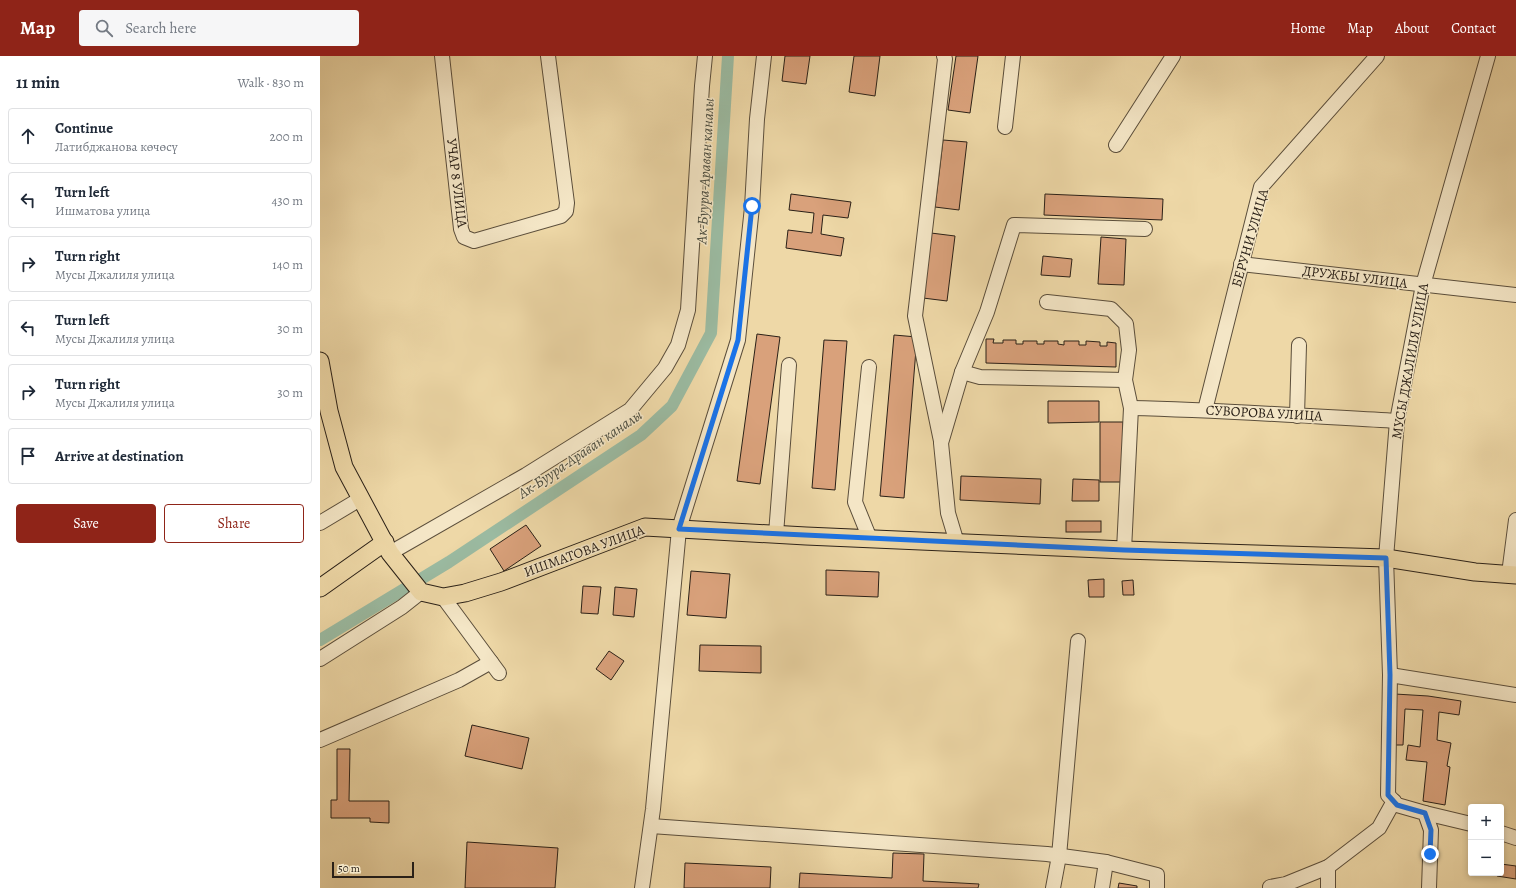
<!DOCTYPE html>
<meta charset="utf-8">
<style>
:root{--surface:#fff;--page:#f6f6f7;--text:#1f2937;--muted:#747a83;--line:#e0e1e3;--accent:#8f2418}
body{margin:0;font-family:Alegreya,serif;background:var(--page);color:var(--text)}
.controls{position:absolute;right:12px;bottom:12px;display:grid;overflow:hidden;border-radius:4px;box-shadow:0 2px 6px #0003}
.controls button{width:36px;height:36px;display:grid;place-items:center;padding:0;border:0;border-bottom:1px solid var(--line);background:var(--surface);color:var(--text);font:20px sans-serif}
.scale{position:absolute;left:12px;bottom:10px;width:82px;box-sizing:border-box;padding-left:4px;border:2px solid #2a2017;border-top:0;font-size:11px;line-height:14px;white-space:nowrap;color:#2a2017;-webkit-text-stroke:3px #f4e6c6;paint-order:stroke}
.stop{position:absolute;width:12px;height:12px;margin:-9px;border:3px solid #1a73e8;border-radius:50%;background:#fff}
.stop.end{background:#1a73e8;border-color:#fff;box-shadow:0 1px 4px #0008}
.list{margin:0;padding:0;list-style:none}
h2{display:flex;justify-content:space-between;align-items:center;height:52px;margin:0;padding:0 16px;font-size:17px}
h2 small{font-size:13px;font-weight:400;color:var(--muted)}
.list li{display:grid;grid-template-columns:26px 1fr auto;gap:12px;align-items:center;box-sizing:border-box;height:56px;margin:0 8px 8px;padding:0 8px;border:1px solid var(--line);border-radius:4px}
.list b{display:block;font-size:15px;white-space:nowrap}
.list p{margin:0;font-size:13px;white-space:nowrap;color:var(--muted)}
.list em{font-size:13px;font-style:normal;color:var(--muted)}
.actions{display:flex;gap:8px;padding:12px 16px}
.actions a{flex:1;padding:9px 0;border:1px solid var(--accent);border-radius:4px;text-align:center;font-size:14px;color:var(--accent)}
.actions .main{background:var(--accent);color:#fff}
.icon{flex:none;width:22px;height:22px;fill:none;stroke:currentColor;stroke-width:2;stroke-linecap:round;stroke-linejoin:round}
.map{position:relative;flex:none;width:1196px;height:832px;overflow:hidden}
header{display:flex;align-items:center;gap:24px;box-sizing:border-box;height:56px;padding:0 20px;background:var(--accent);color:#fff}
header strong{font-size:19px}
nav{display:flex;gap:22px;margin-inline-start:auto;font-size:14px}
.search{width:280px;height:36px;background:var(--page);display:flex;align-items:center;gap:10px;box-sizing:border-box;padding:0 14px;border-radius:4px;color:var(--muted);font-size:15px}
main{display:flex}
aside{flex:1;background:var(--surface)}
.map>svg:first-child{display:block}
.lines{fill:none;stroke-linecap:round;stroke-linejoin:round}
.canal{stroke:#9bbba2;stroke-width:12}
.building{fill:#d9a17b;stroke:#2a2017}
.minor-casing{stroke:#5b4e3b;stroke-width:16}
.major-casing{stroke:#2a2017;stroke-width:19}
.minor{stroke:#f4e6c6;stroke-width:14}
.major{stroke:#eed8a7;stroke-width:17}
.route{stroke:#1a73e8;stroke-width:5}
.labels{text-anchor:middle;dominant-baseline:central;stroke-width:3;stroke-linejoin:round;paint-order:stroke}
.street-label{font-size:14px;fill:#2a2017;stroke:#f4e6c6}
.water-label{font-size:15px;font-style:italic;fill:#4c4e41;stroke:#f4e6c6}
</style>
<header>
<strong>Map</strong>
<div class="search"><svg class="icon" aria-label="search" viewBox="0 0 24 24"><circle cx="10" cy="10" r="6"/><path d="M15 15l6 6"/></svg>Search here</div>
<nav><a>Home</a><a>Map</a><a>About</a><a>Contact</a></nav>
</header>
<main>
<aside>
<h2>11 min<small>Walk · 830 m</small></h2>
<ul class="list">
<li><svg class="icon" aria-label="ahead" viewBox="0 0 24 24"><path d="M12 20V5M6 11l6-6 6 6"/></svg><div><b>Continue</b><p>Латибджанова көчөсү</p></div><em>200 m</em></li>
<li><svg class="icon" aria-label="left" viewBox="0 0 24 24"><path d="M17 20v-9H6M10 6l-5 5 5 5"/></svg><div><b>Turn left</b><p>Ишматова улица</p></div><em>430 m</em></li>
<li><svg class="icon" aria-label="right" viewBox="0 0 24 24"><path d="M7 20v-9h11M14 6l5 5-5 5"/></svg><div><b>Turn right</b><p>Мусы Джалиля улица</p></div><em>140 m</em></li>
<li><svg class="icon" aria-label="left" viewBox="0 0 24 24"><path d="M17 20v-9H6M10 6l-5 5 5 5"/></svg><div><b>Turn left</b><p>Мусы Джалиля улица</p></div><em>30 m</em></li>
<li><svg class="icon" aria-label="right" viewBox="0 0 24 24"><path d="M7 20v-9h11M14 6l5 5-5 5"/></svg><div><b>Turn right</b><p>Мусы Джалиля улица</p></div><em>30 m</em></li>
<li><svg class="icon" aria-label="arrive" viewBox="0 0 24 24"><path d="M6 21V4h12l-3 4 3 4H6"/></svg><div><b>Arrive at destination</b></div></li>
</ul>
<div class="actions"><a class="main">Save</a><a>Share</a></div>
</aside>
<div class="map">
<svg width="1196" height="832" viewBox="0 0 1196 832">
<rect width="100%" height="100%" fill="#eed8a7"/>
<filter id="stains"><feTurbulence type="fractalNoise" baseFrequency=".005" numOctaves="4"/><feColorMatrix values="0 0 0 0 .2 0 0 0 0 .09 0 0 0 0 .02 0 0 0 .5 -.17"/></filter>
<radialGradient id="worn" r=".72"><stop offset=".6" stop-color="#630" stop-opacity="0"/><stop offset="1" stop-color="#630" stop-opacity=".3"/></radialGradient>
<g class="lines">
<!-- canal -->
<polyline class="canal" points="0,584 129,506 321,379 352,350 391,277 408,0"/>
</g>
<!-- building -->
<g class="building">
<polygon points="465,0 490,0 486,28 462,25"/>
<polygon points="534,0 560,0 555,40 529,36"/>
<polygon points="636,0 658,0 650,57 628,54"/>
<polygon points="623,84 647,86 639,154 615,151"/>
<polygon points="471,138 531,146 528,162 503,159 501,178 524,182 521,200 466,192 468,174 492,177 494,157 469,154"/>
<polygon points="725,138 843,143 842,164 724,159"/>
<polygon points="611,177 635,180 627,245 603,242"/>
<polygon points="781,181 806,183 804,229 778,228"/>
<polygon points="723,200 752,203 750,221 721,219"/>
<polygon points="437,278 460,281 440,428 417,425"/>
<polygon points="574,279 597,281 584,442 560,440"/>
<polygon points="666,283 674,283 673,287 683,287 683,284 696,284 696,288 703,288 703,285 717,285 717,288 724,288 724,285 738,285 738,288 744,289 744,285 759,285 759,289 766,289 766,285 780,286 780,290 787,290 787,286 796,287 796,311 666,307"/>
<polygon points="504,284 527,285 515,434 492,432"/>
<polygon points="728,345 779,345 779,366 728,367"/>
<rect x="780" y="366" width="23" height="60"/>
<polygon points="641,420 721,423 720,448 640,444"/>
<polygon points="753,423 779,424 779,445 752,445"/>
<rect x="746" y="465" width="35" height="11"/>
<polygon points="206,469 221,490 184,515 170,493"/>
<polygon points="506,514 559,516 558,541 506,539"/>
<polygon points="371,515 410,518 406,562 367,559"/>
<polygon points="784,523 784,541 769,541 768,524"/>
<polygon points="813,524 814,539 803,539 802,525"/>
<polygon points="263,530 281,531 278,558 261,557"/>
<polygon points="295,531 317,533 314,561 293,559"/>
<polygon points="380,589 441,590 441,617 379,615"/>
<polygon points="289,595 304,605 291,624 276,613"/>
<polygon points="1075,638 1108,640 1141,645 1139,659 1119,656 1117,684 1131,687 1127,710 1130,711 1125,749 1103,745 1107,706 1086,704 1088,689 1100,691 1103,654 1085,653 1083,689 1073,689"/>
<polygon points="152,669 209,682 202,713 145,700"/>
<polygon points="17,693 30,693 29,745 69,745 69,767 50,766 50,762 11,762 11,744 17,744"/>
<polygon points="147,786 238,792 235,832 145,832"/>
<polygon points="573,797 604,798 603,825 659,828 658,832 479,832 480,817 572,822"/>
<polygon points="365,807 451,811 450,832 364,832"/>
<polygon points="1181,808 1196,810 1196,823 1177,820 1177,817 1181,817"/>
<polygon points="799,827 817,830 817,832 798,832"/>
</g>
<g class="lines">
<defs>
<g id="minor">
<polyline points="122,0 141,173 144,181 154,185 241,160 246,155 247,147 228,0"/>
<polyline points="685,71 693,0"/>
<polyline points="796,89 853,0"/>
<polyline points="921,208 1196,239"/>
<polyline points="727,246 791,253 806,268 809,294 805,324 811,352 804,494"/>
<polyline points="549,311 535,446 550,483"/>
<polyline points="642,316 660,321 805,324"/>
<path d="M811 352C900 354 988 360 1077 365"/>
<polyline points="885,354 941,131 1057,0"/>
<polyline points="977,360 979,289"/>
<polyline points="621,385 595,260 625,3 624,0"/>
<polyline points="0,467 40,443"/>
<polyline points="456,478 469,309"/>
<polyline points="637,487 628,457 621,387 642,316 667,256 694,169 825,173"/>
<polyline points="70,497 206,419 310,354 345,312 358,289 368,254 382,30 385,0"/>
<polyline points="1189,518 1196,464"/>
<polyline points="123,541 179,617"/>
<polyline points="0,603 82,551 101,536"/>
<polyline points="1070,619 1196,639"/>
<polyline points="0,684 139,624 171,606"/>
<polyline points="1105,757 1151,768"/>
<polyline points="331,770 727,798 786,806 837,819 837,832"/>
<polyline points="1181,777 1196,782"/>
<polyline points="950,831 966,828 1008,811 1059,772 1074,745"/>
<polyline points="322,832 333,753 359,473 418,284 432,151 437,63 444,0"/>
<polyline points="733,832 739,800 758,585"/>
<polyline points="782,832 786,806"/>
<polyline points="1008,832 1008,811"/>
<polyline points="1109,832 1111,774 1105,757 1077,749 1068,739 1070,619 1066,502 1077,365 1103,229 1168,0"/>
</g>
<g id="major">
<polyline points="0,305 9,355 24,411 70,497 101,536 123,541 145,537 181,526 325,471 486,480 804,494 1066,502 1155,516 1196,519"/>
<polyline points="0,532 65,486"/>
</g>
</defs>
<!-- minor casing -->
<use href="#minor" class="minor-casing"/>
<!-- major casing -->
<use href="#major" class="major-casing"/>
<!-- minor -->
<use href="#minor" class="minor"/>
<!-- major -->
<use href="#major" class="major"/>
</g>
<g class="lines">
<!-- route -->
<polyline class="route" points="432,150 418,284 359,473 804,494 1066,502 1070,619 1068,739 1077,749 1105,757 1111,774 1110,798"/>
</g>
<g class="labels">
<!-- street labels -->
<g class="street-label">
<text transform="translate(137 127) rotate(83)">УЧАР 8 УЛИЦА</text>
<text transform="translate(930 182) rotate(-74)">БЕРУНИ УЛИЦА</text>
<text transform="translate(1035 221) rotate(7)">ДРУЖБЫ УЛИЦА</text>
<text transform="translate(1090 305) rotate(-80)">МУСЫ ДЖАЛИЛЯ УЛИЦА</text>
<text transform="translate(944 357) rotate(3)">СУВОРОВА УЛИЦА</text>
<text transform="translate(264 495) rotate(-20)">ИШМАТОВА УЛИЦА</text>
</g>
<!-- water labels -->
<g class="water-label">
<text transform="translate(385 115) rotate(-87)">Ак-Буура-Араван каналы</text>
<text transform="translate(260 398) rotate(-34)">Ак-Буура-Араван каналы</text>
</g>
</g>
<rect width="100%" height="100%" filter="url(#stains)"/>
<rect width="100%" height="100%" fill="url(#worn)"/>
</svg>
<div class="controls">
<button>+</button>
<button>−</button>
</div>
<div class="scale">50 m</div>
<div class="stop" style="left:432px;top:150px"></div>
<div class="stop end" style="left:1110px;top:798px"></div>
</div>
</main>
